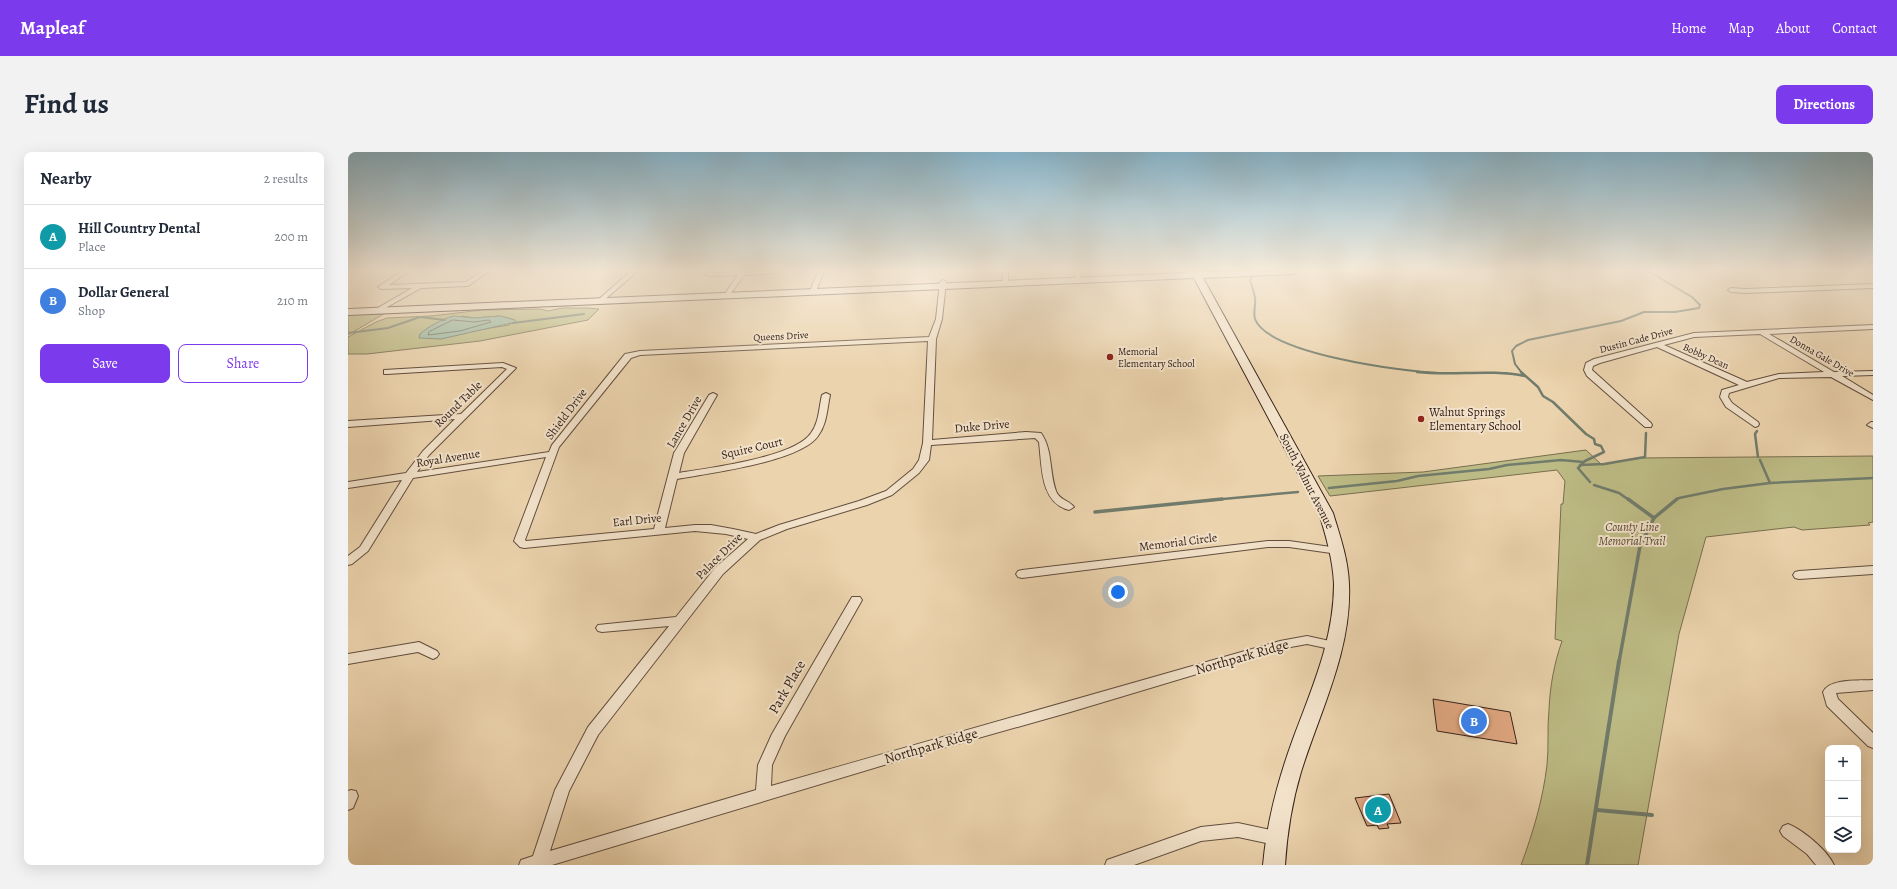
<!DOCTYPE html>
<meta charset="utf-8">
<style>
:root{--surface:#fff;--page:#f2f2f3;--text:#1f2937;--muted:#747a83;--line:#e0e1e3;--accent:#7c3aed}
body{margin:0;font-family:Alegreya,serif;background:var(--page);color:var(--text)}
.controls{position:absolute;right:12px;bottom:12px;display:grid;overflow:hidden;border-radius:8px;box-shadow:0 4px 16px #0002}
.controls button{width:36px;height:36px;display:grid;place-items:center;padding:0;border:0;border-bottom:1px solid var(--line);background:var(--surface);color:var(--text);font:20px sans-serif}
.you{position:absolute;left:770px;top:440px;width:14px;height:14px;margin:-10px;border:3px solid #fff;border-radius:50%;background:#1a73e8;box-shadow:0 0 0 6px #1a73e833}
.badge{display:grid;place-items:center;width:26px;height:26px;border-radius:50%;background:var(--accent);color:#fff;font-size:13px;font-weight:700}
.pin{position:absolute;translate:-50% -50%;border:2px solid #fff;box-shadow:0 1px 4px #0006}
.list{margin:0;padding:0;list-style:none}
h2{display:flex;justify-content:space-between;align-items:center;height:52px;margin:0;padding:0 16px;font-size:17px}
h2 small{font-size:13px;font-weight:400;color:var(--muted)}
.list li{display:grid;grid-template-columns:26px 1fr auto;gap:12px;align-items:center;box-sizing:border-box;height:64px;padding:0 16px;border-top:1px solid var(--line)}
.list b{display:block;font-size:15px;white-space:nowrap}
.list p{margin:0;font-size:13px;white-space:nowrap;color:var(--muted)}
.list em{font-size:13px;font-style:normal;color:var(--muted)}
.actions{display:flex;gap:8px;padding:12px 16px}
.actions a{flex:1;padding:9px 0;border:1px solid var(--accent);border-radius:8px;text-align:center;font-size:14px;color:var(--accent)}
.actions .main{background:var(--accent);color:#fff}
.icon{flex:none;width:22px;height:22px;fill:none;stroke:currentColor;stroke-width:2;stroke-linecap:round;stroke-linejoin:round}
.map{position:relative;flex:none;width:1525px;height:713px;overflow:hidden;border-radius:8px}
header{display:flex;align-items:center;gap:24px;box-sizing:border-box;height:56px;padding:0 20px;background:var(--accent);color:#fff}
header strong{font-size:19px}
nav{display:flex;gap:22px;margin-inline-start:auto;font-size:14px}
.intro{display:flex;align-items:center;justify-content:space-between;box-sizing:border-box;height:96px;padding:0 24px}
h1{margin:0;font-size:28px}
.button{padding:10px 18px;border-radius:8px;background:var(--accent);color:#fff;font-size:14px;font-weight:700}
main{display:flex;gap:24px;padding:0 24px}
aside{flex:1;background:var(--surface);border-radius:8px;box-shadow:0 4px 16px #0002}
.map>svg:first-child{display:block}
.green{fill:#bdbb85;stroke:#796e4f;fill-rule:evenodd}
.water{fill:#99b9a4;stroke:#717c6c}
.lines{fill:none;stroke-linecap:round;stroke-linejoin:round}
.shore{stroke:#676d5e;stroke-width:1}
.stream-far3{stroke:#717c6c;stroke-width:2}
.stream-far2{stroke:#717c6c;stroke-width:2.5}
.stream-far1{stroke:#717c6c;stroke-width:3.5}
.stream{stroke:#717c6c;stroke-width:4}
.building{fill:#e4aa84;stroke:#352119}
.street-casing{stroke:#624e3e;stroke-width:2}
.secondary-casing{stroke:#352119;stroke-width:2}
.street{fill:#f2e2ca;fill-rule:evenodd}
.secondary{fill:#f2e2ca;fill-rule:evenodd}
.poi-dot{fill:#8f2418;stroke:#f2e2ca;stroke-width:1.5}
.labels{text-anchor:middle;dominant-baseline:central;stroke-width:4;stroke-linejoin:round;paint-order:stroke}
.far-street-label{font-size:10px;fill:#352119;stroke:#f2e2ca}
.far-poi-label{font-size:10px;fill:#352119;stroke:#f2e2ca;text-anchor:start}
.street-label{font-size:12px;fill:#352119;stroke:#f2e2ca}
.poi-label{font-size:12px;fill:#352119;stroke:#f2e2ca;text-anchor:start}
.park-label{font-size:12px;font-style:italic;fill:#574834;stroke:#f2e2ca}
.near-street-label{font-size:14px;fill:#352119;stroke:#f2e2ca}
</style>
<header>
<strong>Mapleaf</strong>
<nav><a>Home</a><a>Map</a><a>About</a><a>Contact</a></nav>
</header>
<div class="intro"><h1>Find us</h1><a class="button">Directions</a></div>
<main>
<aside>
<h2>Nearby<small>2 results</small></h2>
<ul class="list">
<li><span class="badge" style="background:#0f9aa8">A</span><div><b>Hill Country Dental</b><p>Place</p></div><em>200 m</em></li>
<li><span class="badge" style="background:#3f7fe0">B</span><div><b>Dollar General</b><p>Shop</p></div><em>210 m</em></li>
</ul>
<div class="actions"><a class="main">Save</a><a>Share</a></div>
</aside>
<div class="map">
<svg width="1525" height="713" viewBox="0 0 1525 713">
<rect width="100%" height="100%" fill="#ebd3ad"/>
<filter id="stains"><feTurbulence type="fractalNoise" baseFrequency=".005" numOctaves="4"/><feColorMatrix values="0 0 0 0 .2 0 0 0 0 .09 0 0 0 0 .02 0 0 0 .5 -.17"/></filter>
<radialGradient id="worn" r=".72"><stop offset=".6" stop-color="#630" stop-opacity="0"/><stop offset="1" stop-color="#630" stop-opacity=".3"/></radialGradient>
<!-- green -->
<g class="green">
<path d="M214 156H240L251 157 240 168 132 189 19 202H0V185L28 170 39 166 83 164 134 158 192 157 200 159ZM114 164 126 166 152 164 167 168 161 173 130 178Z"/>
<polygon points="37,161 0,183 0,163"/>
<path d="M1238 298 1254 313 1289 306 1525 304V370L1520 371 1522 373 1454 378 1446 375 1358 385 1331 482 1290 713H1173C1185 681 1195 647 1199 613 1201 595 1199 576 1201 558 1202 534 1206 512 1214 489L1207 487 1213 352H1215L1217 329 1209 318 982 344 970 324 1075 320Z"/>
</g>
<!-- water -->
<path class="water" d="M105 164 126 166 152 164 167 168 168 170 93 187 71 186 72 182C81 174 93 168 105 164Z"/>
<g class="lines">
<!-- shore -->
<polygon class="shore" points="105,168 126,170 141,168 143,170 112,179 80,183 81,180"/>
<!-- stream-far3 -->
<g class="stream-far3">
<path d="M906 123 902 128C904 134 906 140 907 146 908 152 905 161 907 167 920 202 1057 220 1091 221"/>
<polyline points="165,171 236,162"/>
<polyline points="0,181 40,176 72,165 97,168"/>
<polyline points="1149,221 1159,221"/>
<polyline points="1174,221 1167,212 1164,199 1168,194 1180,188 1273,169 1296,160 1327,160 1351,156 1352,153 1344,145 1300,119"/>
</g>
<!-- stream-far2 -->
<g class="stream-far2">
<path d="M1069 220C1105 224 1142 217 1177 224"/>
<polyline points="1173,220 1190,235 1195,244 1205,250 1238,282 1246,287 1247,292 1253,294 1256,300 1237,309 1230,316 1242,330"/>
<polyline points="1409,279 1407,282 1410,305"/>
<polyline points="1412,308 1422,331"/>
<polyline points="1232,313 1256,312 1297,305 1298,281"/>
<polyline points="1246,333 1271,341 1281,348"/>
<polyline points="981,336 1049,329 1070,324 1141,317 1159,313 1213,308 1235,310"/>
<polyline points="864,348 950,340"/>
<polyline points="1328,348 1331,346 1375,337 1422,331 1525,326"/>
</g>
<!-- stream-far1 -->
<g class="stream-far1">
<polyline points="1280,347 1306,366"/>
<polyline points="747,360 874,347"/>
<polyline points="1271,510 1292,394 1306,366 1329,347"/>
</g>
<!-- stream -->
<g class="stream">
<polyline points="1249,658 1304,663"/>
<polyline points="1239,713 1271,509"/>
</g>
</g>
<!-- building -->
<g class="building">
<polygon points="1085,547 1162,560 1169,592 1089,579"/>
<polygon points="1041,642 1053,671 1039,672 1041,676 1031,677 1029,673 1019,674 1007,646"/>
</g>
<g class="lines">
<defs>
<g id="street">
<polygon points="54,119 61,119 41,133 118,130 134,119 141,119 120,134 73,136 32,159 28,159 28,157 64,136 33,137 30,135"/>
<polygon points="283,119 290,119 255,149 251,149 251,147"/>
<polygon points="358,119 368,121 434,119 431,121 396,123 381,144 379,145 376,143 390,123 360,124 357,122"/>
<polygon points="470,119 476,119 468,139 463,140 462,139"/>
<polygon points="654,119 660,119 660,132 655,131"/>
<polygon points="726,119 732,119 733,129 729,129"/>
<path d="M595 128 598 130 594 167 588 187 584 288 678 280 693 281C705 298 701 319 708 339 711 348 721 348 726 355L721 358C692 351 694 314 691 290L687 286 583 293 581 308 571 321 544 343 519 353 439 377 412 388 375 422 250 583 221 639 202 699 408 638 410 613 424 582 504 445H512L514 448 437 584 424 613 423 634C592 585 763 538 932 489L959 484 991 491 993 494 991 497 987 498 959 492 932 497 719 561 556 607 204 713H171L173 708 185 704 207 638 240 575 321 474 254 480 250 479 248 476 250 473 328 465 367 416 400 387 378 382 347 379 176 396 172 395 166 389 198 305 65 326 20 399 4 412 0 413V404L12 395 54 328 0 336V330L58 321 75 299 107 267 0 275V269L113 262 159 217 154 215 39 222H36V218L155 211 168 216 81 303 69 320 201 300 204 293 277 202 292 199 581 185 588 167 592 130ZM580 189 575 291 571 308 565 317 538 339 511 349 431 373 408 382 385 377 363 373H347L317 376 329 327C361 321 452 310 470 284 479 272 479 257 482 243L478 241 474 243C471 255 471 271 463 281 446 306 360 316 331 321L336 301 369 243 365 241 361 243 326 301 306 377 178 389 177 388 211 295 283 206 292 203Z"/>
<polygon points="1525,132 1525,136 1397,141 1383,140 1380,138 1383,136 1397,137"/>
<path d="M1525 173V177L1421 182 1486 220 1525 219V223L1494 224 1525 243V248L1483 225 1431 226 1381 241 1380 245 1384 251 1410 270 1411 272 1410 274 1407 275 1378 255 1372 245 1374 238 1391 233 1309 195 1252 211 1245 214 1244 218 1303 271 1304 273 1303 275H1297L1239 224 1236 218 1238 211 1246 207 1346 181ZM1412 182 1476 220 1431 222 1399 230 1316 193 1346 185Z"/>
<polygon points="1523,270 1525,270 1525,276 1519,273"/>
<polygon points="920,389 941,389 990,396 995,399 990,402 941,395 920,395 674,426 670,425 668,422 670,419 674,418"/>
<polygon points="1525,414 1525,422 1451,427 1447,426 1445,423 1447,420 1451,419"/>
<polygon points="71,490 89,499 91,502 89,505 85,507 70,500 0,512 0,502"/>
<path d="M1525 528V538L1488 541 1490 547 1525 581V596L1520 594 1479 554 1475 540C1482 526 1511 529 1525 528Z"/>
<polygon points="3,638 8,639 10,644 5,656 0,658 0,639"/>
<polygon points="890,671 928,679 933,681 936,686 933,691 928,693 890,685 853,689 786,713 757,713 759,708 853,675"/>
<path d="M1440 672C1455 678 1479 698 1486 713H1468L1459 702 1435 684 1432 679 1435 674Z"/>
</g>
<path id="secondary" d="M838 119 851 120 950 119 946 122 855 126 985 361C992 384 1000 407 1001 432 1004 498 972 559 953 620 944 650 939 682 937 713H915C919 669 930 628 945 587 964 536 986 487 986 432 985 408 978 384 971 361L846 126 0 163V157L839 121Z"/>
</defs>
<!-- street casing -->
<use href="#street" class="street-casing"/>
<!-- secondary casing -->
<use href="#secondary" class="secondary-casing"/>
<!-- street -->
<use href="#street" class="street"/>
<!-- secondary -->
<use href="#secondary" class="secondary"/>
</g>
<!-- sky -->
<linearGradient id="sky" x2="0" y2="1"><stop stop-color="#88b6cd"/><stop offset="0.54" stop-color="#f6ebda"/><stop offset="1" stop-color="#f6ebda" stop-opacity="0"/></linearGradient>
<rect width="1525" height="219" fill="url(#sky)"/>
<!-- markers -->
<g class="poi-dot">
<circle cx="762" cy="205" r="4"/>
<circle cx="1073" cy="267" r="4"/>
</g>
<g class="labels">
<!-- far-street labels -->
<g class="far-street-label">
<text transform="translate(433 184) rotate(-3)">Queens Drive</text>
<text transform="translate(1288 188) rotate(-15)">Dustin Cade Drive</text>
<text transform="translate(1358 204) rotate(24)">Bobby Dean</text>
<text transform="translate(1474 204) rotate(30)">Donna Gale Drive</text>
</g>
<!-- far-poi labels -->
<g class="far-poi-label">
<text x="770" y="199">Memorial<tspan x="770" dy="12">Elementary School</tspan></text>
</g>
<!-- street labels -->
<g class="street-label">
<text transform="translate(110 252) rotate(-44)">Round Table</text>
<text transform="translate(218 262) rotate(-53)">Shield Drive</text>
<text transform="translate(336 270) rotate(-60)">Lance Drive</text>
<text transform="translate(634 274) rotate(-5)">Duke Drive</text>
<text transform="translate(404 296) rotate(-13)">Squire Court</text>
<text transform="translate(100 306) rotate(-9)">Royal Avenue</text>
<text transform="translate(959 329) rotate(63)">South Walnut Avenue</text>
<text transform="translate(289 368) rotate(-6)">Earl Drive</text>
<text transform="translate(830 390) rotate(-7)">Memorial Circle</text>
<text transform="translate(371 404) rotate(-45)">Palace Drive</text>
</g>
<!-- poi labels -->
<g class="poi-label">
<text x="1081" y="260">Walnut Springs<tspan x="1081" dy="14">Elementary School</tspan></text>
</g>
<!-- park labels -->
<g class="park-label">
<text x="1284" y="375">County Line<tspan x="1284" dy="14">Memorial Trail</tspan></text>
</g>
<!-- near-street labels -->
<g class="near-street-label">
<text transform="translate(894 505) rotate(-16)">Northpark Ridge</text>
<text transform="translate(439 535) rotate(-60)">Park Place</text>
<text transform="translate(583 594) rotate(-16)">Northpark Ridge</text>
</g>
</g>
<rect width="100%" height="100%" filter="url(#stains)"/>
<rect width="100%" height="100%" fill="url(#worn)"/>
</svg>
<div class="controls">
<button>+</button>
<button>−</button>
<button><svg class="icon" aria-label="layers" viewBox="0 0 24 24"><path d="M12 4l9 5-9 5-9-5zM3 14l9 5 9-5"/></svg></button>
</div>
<div class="you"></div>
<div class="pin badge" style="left:1030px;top:658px;background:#0f9aa8">A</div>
<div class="pin badge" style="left:1126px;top:569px;background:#3f7fe0">B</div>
</div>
</main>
